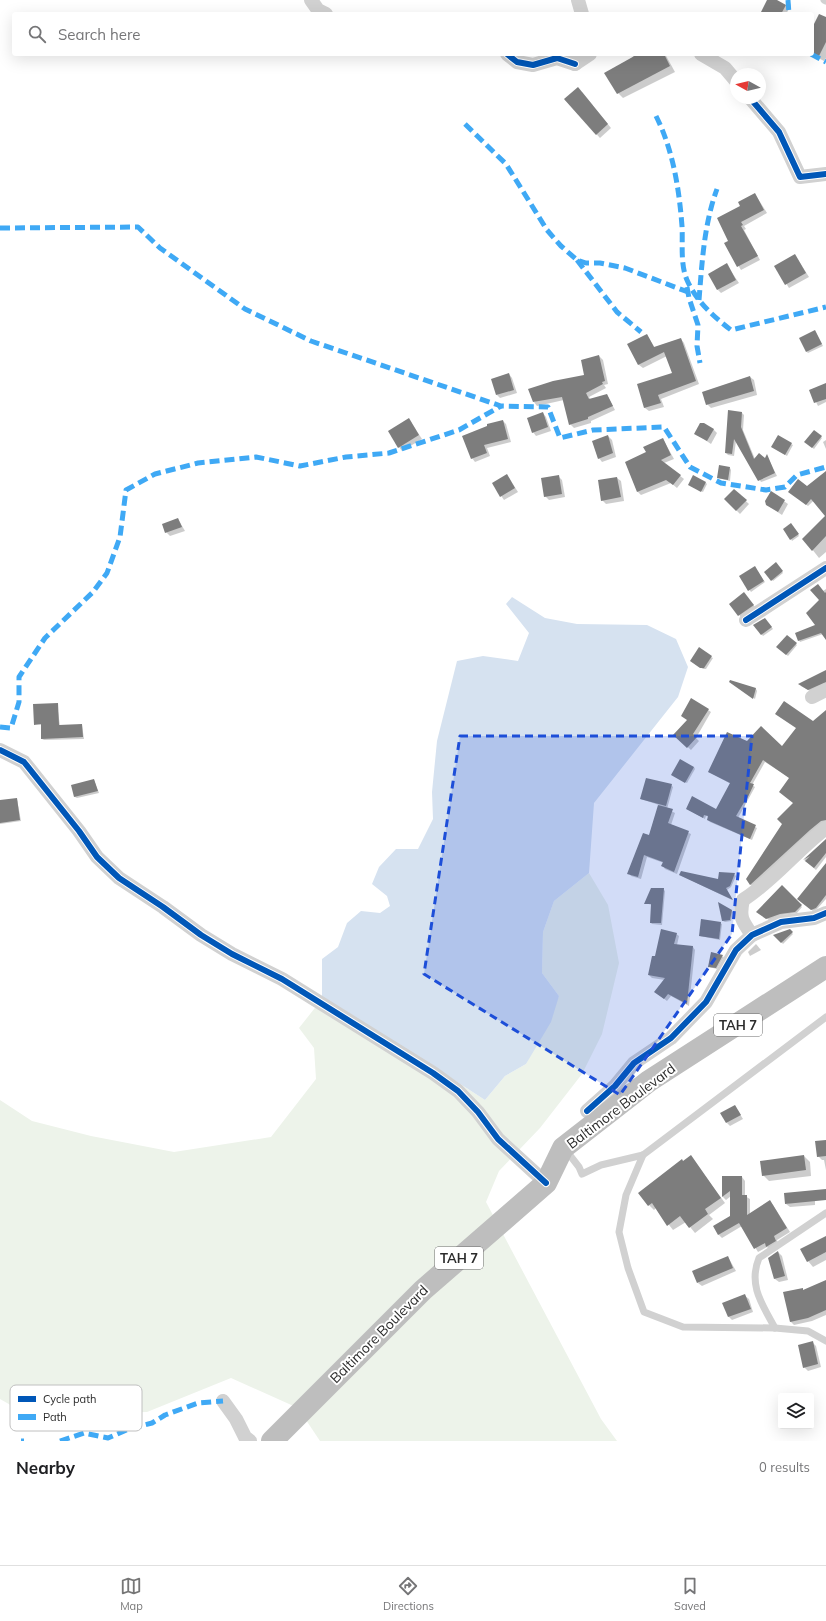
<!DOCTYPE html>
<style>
:root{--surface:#fff;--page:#f2f2f2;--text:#202124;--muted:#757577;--line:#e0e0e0;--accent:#767676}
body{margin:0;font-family:Mulish,sans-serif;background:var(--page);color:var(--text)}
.controls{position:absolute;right:12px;bottom:12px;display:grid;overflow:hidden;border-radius:4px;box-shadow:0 4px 16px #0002}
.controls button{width:36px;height:36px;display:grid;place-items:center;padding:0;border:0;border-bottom:1px solid var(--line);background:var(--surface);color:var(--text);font:20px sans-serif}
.compass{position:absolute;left:730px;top:68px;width:36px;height:36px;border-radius:50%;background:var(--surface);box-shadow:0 4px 16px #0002;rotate:278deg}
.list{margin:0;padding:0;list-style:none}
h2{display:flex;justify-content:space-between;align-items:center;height:52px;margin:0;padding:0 16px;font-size:17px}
h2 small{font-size:13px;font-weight:400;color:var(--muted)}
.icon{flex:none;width:22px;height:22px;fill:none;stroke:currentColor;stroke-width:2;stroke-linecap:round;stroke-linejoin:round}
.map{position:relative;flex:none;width:826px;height:1441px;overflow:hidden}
.search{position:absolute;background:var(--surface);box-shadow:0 4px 16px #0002;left:12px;right:12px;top:12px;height:44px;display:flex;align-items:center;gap:10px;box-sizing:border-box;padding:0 14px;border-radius:4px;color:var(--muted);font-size:15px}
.sheet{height:124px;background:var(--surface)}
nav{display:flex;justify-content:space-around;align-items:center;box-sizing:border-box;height:56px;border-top:1px solid var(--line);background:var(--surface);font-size:11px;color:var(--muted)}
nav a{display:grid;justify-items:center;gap:2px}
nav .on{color:var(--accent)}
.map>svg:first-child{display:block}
.green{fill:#edf3ea}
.water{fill:#d6e2f0}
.shadow{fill:#0003}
.building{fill:#7d7d7d}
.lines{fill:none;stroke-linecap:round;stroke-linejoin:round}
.lane{stroke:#d1d1d1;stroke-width:7}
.street{stroke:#d1d1d1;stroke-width:14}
.highway{stroke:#bebebe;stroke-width:22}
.quiet{stroke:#3fa9f5;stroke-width:5;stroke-dasharray:10 5;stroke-linecap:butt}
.cycleway-casing{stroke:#fff;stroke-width:8}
.cycleway{stroke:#0057b8;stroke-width:6}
.marked{fill:#1d4ed8;fill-opacity:0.2;stroke:#1d4ed8;stroke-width:3;stroke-dasharray:8 5;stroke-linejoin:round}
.labels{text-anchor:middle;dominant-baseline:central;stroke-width:4;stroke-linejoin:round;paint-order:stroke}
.shield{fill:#fff;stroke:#6b6b6b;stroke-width:1}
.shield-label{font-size:13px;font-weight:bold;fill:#2c2c2c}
.street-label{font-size:14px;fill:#2c2c2c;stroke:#fff}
.key{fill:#fff;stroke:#c0c0c0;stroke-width:1}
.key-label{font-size:11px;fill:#2c2c2c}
</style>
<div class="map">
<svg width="826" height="1441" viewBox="0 0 826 1441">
<rect width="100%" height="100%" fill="#fff"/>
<!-- green -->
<polygon class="green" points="589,873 608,905 619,963 602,1034 582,1074 540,1128 499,1171 486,1202 601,1419 617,1441 320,1441 298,1408 231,1378 147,1412 28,1415 0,1399 0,1100 32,1121 91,1136 174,1152 271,1137 316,1079 314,1048 299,1028 322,999 414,1054 485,1100 505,1076 526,1064 559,996 542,973 543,932 554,901"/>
<!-- water -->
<polygon class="water" points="512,597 545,618 577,624 647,625 676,639 688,667 678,697 594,803 589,873 554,901 543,932 542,973 559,996 551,1022 526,1064 505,1076 485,1100 414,1054 322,999 322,959 338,947 347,923 361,911 380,913 390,906 387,896 372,884 379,867 396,849 418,849 433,819 432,792 437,741 457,661 483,656 518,661 529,633 506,604"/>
<!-- shadow -->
<g class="shadow">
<polygon points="768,0 775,0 785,5 789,9 786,14 761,14"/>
<polygon points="826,19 826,58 824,61 811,54 812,54 812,30"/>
<polygon points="634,54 665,54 675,72 623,98 618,93"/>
<polygon points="582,92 611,128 600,138 565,100"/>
<polygon points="755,194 767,213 744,226 746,229 744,230 760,260 741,270 725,244 730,241 741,207"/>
<polygon points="795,255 809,277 789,288 776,267"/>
<polygon points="726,264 739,283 721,293 718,290"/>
<polygon points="815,331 823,346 808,353 807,352"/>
<polygon points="647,335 655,348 681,339 684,343 699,384 661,399 664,407 649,411 645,408 638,385 673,374 667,356 643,368 639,365 629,345"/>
<polygon points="599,356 603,360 608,384 604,385 606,388 589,397 591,400 607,395 615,410 591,421 591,423 574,428 570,424 564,400 537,406 534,402 585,376"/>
<polygon points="509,374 512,378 517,393 500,398 497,395"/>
<polygon points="750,377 754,380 757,395 711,408 707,404 703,393"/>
<polygon points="826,384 826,402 818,406 810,390"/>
<polygon points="543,413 546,417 551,431 536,436 533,432"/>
<polygon points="742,413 744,415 743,430 755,459 765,460 767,456 777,476 761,482 736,441 734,456 728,455 726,453"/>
<polygon points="409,419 422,439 402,451 399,447"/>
<polygon points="503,421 506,424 511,442 487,448 490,456 475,462 472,458"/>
<polygon points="713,429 717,433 711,444 696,434"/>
<polygon points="814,431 822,438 814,449 805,442"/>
<polygon points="608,436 612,440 616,457 602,462 599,458"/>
<polygon points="663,439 674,459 664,463 684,479 677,488 671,483 641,495 638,492 627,463 647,453"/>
<polygon points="826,440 826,449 823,442"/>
<polygon points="791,444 793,445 787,456 774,448"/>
<polygon points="730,468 731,470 730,481 718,478"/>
<polygon points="826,474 826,489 808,506 791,493 807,488"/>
<polygon points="507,475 518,492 504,500 493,484"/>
<polygon points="558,476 562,480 565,497 549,500 545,496"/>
<polygon points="617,478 621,481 624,501 606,504 602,500 599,481"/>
<polygon points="706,483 707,484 703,492 691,486"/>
<polygon points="734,490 749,504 740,514 725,499"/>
<polygon points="771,492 788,504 782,515 767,505"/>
<polygon points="826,512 826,552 819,558 804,539 826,517"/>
<polygon points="178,519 185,531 170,536 166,532"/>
<polygon points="792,526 799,536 792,541 791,539"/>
<polygon points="777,565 783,573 773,581 765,572"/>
<polygon points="756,569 765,582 751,592 741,577"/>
<polygon points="826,589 826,633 800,642 796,633 817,626 820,600 823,591"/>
<polygon points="744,594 755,607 741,617 730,605"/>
<polygon points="765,619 773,629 763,636 755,626"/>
<polygon points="787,636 797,645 788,656 777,647"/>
<polygon points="711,657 713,658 706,669 703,669 692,662"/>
<polygon points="826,671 826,684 810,691 801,686"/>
<polygon points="730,681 756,689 757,691 755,699"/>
<polygon points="57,704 60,726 82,725 84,739 44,740 42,739 42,725 35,724"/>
<polygon points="708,710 711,712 696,738 699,741 691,750 675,735"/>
<polygon points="826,712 826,823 752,886 750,884 794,803 790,778 765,762 752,785 755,787 738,818 757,828 752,840 710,822 708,820 709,817 706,816 705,819 687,809 717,811 731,784 709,772 747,742 782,748"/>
<polygon points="694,767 695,769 687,783 674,776"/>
<polygon points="94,780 99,793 77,798 75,797 72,786"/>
<polygon points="671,785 673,787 667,809 675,813 671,825 691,834 677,874 665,869 663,866 664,863 647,857 641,879 631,876 629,873 649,836 659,805 641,799"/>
<polygon points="17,799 21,821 0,824 0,801"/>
<polygon points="826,841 826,857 816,870 804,860"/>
<polygon points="734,874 736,876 731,887 727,890 732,900 682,876 719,881"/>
<polygon points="826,879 826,899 817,909 813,911 799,900"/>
<polygon points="782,886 802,907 797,913 782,915 769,920 758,913"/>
<polygon points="663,889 665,891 662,925 652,924 651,923 652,905 645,903"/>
<polygon points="719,904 733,912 731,921 725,922 723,921"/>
<polygon points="720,923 722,924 720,940 700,936"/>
<polygon points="790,931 793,934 783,944 775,935"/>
<polygon points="676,934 679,936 677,945 693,947 695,950 689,1006 671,996 667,1001 658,994 665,980 652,978 649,975 656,957"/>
<polygon points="756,944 761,950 750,956 748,952"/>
<polygon points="712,953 724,957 717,969 709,967"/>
<polygon points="735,1106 743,1119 730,1126 727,1123"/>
<polygon points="826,1141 826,1170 824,1160 822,1160 818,1156"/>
<polygon points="804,1156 810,1162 811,1176 769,1181 763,1175"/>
<polygon points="691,1157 725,1203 709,1215 713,1219 695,1233 686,1222 673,1230 656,1208 654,1210 649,1205 683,1162"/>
<polygon points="723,1177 742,1177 745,1181 745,1196 750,1199 750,1214 770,1202 773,1205 790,1232 777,1240 778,1244 770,1250 767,1247 758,1252 742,1226 722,1238 719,1235 714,1227 731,1217 731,1196 726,1200 723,1197"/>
<polygon points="815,1195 815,1205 790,1207 786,1204"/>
<polygon points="824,1247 826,1252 826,1260 813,1267 808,1261"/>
<polygon points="778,1252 782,1256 788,1280 779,1282 775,1279 770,1258"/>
<polygon points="728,1257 736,1271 702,1286 698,1283"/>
<polygon points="826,1281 826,1315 812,1321 794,1325 790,1321 802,1289 804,1291"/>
<polygon points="745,1296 749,1299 753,1312 732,1320 729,1317 724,1304"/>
<polygon points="812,1342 816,1346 821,1367 808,1371 804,1367"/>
</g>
<!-- building -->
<g class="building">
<polygon points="767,0 777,0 786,5 781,14 760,14"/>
<polygon points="819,14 826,17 826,42 819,56 812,53 812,28"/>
<polygon points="638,54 664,54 670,66 617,94 604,73"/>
<polygon points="578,87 608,124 596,135 564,99"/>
<polygon points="755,193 764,210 741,222 743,225 741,226 758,256 737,267 724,243 728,241 717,218 740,206 738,202"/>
<polygon points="795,254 806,273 785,285 774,266"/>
<polygon points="727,263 736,280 717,290 708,274"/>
<polygon points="815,330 822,344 806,352 799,338"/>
<polygon points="647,334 654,347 681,338 696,381 658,395 661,403 644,408 637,384 672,373 664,352 638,365 627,344"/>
<polygon points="599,355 605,381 602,382 603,384 586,393 589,399 607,394 613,406 588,417 588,419 569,425 562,397 533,402 528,389 553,381 584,375 581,360"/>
<polygon points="509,373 514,390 496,395 491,379"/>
<polygon points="750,376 754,391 706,405 702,392"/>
<polygon points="826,383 826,399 814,403 809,390"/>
<polygon points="728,410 742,412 741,427 754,459 759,453 765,458 767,454 775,473 758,481 734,439 732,454 725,453"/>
<polygon points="543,412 548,427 532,433 527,418"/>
<polygon points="409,418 419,435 398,448 388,431"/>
<polygon points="503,420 508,439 484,445 487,453 471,459 462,436 487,426 487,424"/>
<polygon points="700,423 704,423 714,429 707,441 694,434"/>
<polygon points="814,430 822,436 812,448 804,442"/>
<polygon points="608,435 613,453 598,459 592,441"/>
<polygon points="778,435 792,443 785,455 771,447"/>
<polygon points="663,438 671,455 661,460 681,475 673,485 666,480 637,492 625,462 646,452 643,447"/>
<polygon points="719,465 730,467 728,480 717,478"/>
<polygon points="826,471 826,536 812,551 802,539 825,516 811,499 806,505 788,492 798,479 807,486"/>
<polygon points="507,474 515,488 500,497 492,483"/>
<polygon points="559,475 562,494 544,497 541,478"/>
<polygon points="693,475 706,482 701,492 688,485"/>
<polygon points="617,477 621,497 601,501 598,480"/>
<polygon points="734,489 747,500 736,511 724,499"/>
<polygon points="771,491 785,500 778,512 766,505 765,501"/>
<polygon points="178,518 182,527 165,533 162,524"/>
<polygon points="791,523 799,534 790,540 783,529"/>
<polygon points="776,562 783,571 771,581 764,572"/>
<polygon points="755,566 764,581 748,591 739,576"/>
<polygon points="818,584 825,593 826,592 826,640 821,633 798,641 795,633 815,625 806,613 819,600 810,590"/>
<polygon points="744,592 754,605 738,616 729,604"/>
<polygon points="765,618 772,627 761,635 753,625"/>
<polygon points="787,635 797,643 786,655 776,647"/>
<polygon points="699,647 712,656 704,668 700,668 690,661"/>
<polygon points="826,670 826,682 808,690 798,684"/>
<polygon points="730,680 756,688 753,699 729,682"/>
<polygon points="691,698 709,709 693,734 697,737 687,748 673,735 687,720 681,716"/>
<polygon points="784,701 813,721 826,710 826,820 821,821 810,830 750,885 746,879 782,824 777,819 793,803 779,792 789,778 763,760 750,783 754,784 747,799 746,799 736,816 756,825 750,839 707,820 708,816 704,815 703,818 686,809 692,796 716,809 730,783 708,772 727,732 747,741 761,726 782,746 796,728 775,714"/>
<polygon points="58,703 59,725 82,724 83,737 41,739 41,724 34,725 33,704"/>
<polygon points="680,759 694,767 685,783 671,775"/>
<polygon points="646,778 672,784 666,806 640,799"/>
<polygon points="94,779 98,791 74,797 71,785"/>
<polygon points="17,798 20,820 0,823 0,800"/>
<polygon points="658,805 673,809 668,823 689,831 674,872 661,866 663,862 644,855 638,877 627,874 643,833 649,835"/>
<polygon points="826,839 826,853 814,868 805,861 810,856 803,860"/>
<polygon points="826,863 826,895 816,908 811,910 797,899"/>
<polygon points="681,871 718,879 719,872 735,873 730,886 726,888 733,900 679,875"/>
<polygon points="782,885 802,905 795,912 780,914 766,919 756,912"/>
<polygon points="651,888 664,888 661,923 650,923 651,904 644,904"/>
<polygon points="718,902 732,910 730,920 722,921"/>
<polygon points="701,919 721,922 719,939 699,936"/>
<polygon points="661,929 677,933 674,944 693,946 687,1004 668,994 664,999 654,992 665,978 648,975 652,956 655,956"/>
<polygon points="790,929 793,932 781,943 773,935"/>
<polygon points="711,952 723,955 716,968 708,967"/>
<polygon points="735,1105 741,1115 726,1123 720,1113"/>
<polygon points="826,1140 826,1156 817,1157 815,1141"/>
<polygon points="691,1155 721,1198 705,1209 708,1214 689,1228 680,1216 667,1226 652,1203 648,1206 638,1193 682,1159 683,1161"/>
<polygon points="804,1155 806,1170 762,1176 760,1161"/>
<polygon points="722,1176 742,1176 742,1195 747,1195 747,1215 770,1200 787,1228 774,1236 776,1241 766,1247 765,1243 754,1249 739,1223 718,1235 713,1226 730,1216 730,1191 722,1197"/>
<polygon points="826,1189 826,1200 785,1204 784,1193"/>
<polygon points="826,1236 826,1252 807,1262 800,1249"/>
<polygon points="778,1251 785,1276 774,1279 768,1258"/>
<polygon points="728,1256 733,1268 697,1283 692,1271"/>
<polygon points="826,1280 826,1310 808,1318 790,1322 783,1292 803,1288 803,1290"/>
<polygon points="745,1294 751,1309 728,1317 722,1303"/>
<polygon points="813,1341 818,1364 803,1368 798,1345"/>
</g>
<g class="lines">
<!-- lane -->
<g class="lane">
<polyline points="824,0 826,1"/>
<polyline points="565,1149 579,1167 582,1174 601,1165 643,1155 826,1017"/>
<polyline points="643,1155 626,1195 619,1232 628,1268 644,1312 683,1327 775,1328 808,1331 826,1341"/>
<path d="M775 1328C762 1304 748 1285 759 1258L826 1213"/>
</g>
<!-- street -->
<g class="street">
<polyline points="311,0 318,10 326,14"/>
<polyline points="578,0 582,14"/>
<polyline points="507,54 517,62 533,65 557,58 575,64"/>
<polyline points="701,54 725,68 736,81"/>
<polyline points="575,64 590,54"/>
<polyline points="750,98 779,132 800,177 826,174"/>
<polyline points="746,620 826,568"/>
<polyline points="812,697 826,690"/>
<polyline points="0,750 24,762 79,831 97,857 119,878 163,907 201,935 232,954 282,979 433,1073 458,1091 478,1112 498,1139 546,1183"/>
<path d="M752 935C742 921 739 917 743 900 774 880 797 850 826 828"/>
<polyline points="587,1111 615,1086 634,1063 671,1038 706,1002 736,950 752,935 781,922 814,918 826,913"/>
<polyline points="223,1401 236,1419 245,1437 250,1441"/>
</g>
<!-- highway -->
<polyline class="highway" points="272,1441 423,1290 546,1183 563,1148 649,1081 826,967"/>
<!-- quiet -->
<g class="quiet">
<polyline points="788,0 789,14"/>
<polyline points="811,54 826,62"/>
<path d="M656 116C673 150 679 188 682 226 683 243 680 264 687 280 696 301 714 317 731 330L826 307"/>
<polyline points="465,124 506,164 547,230 561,246 577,260 586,263 600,263 625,268 688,292"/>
<polyline points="0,228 138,227 160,248 245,309 311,341 501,406 548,407 560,438 593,430 664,427 690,467 721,483 766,490 785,487 797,475 826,467"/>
<polyline points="577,260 617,312 641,332"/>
<polyline points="687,287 689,298 698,325 697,346 700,363"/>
<path d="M699 300C702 263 704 224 717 189"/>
<polyline points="0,727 11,728 19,702 19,677 45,638 93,592 107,573 120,537 126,490 155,474 198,463 256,457 300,466 346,457 389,453 459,430 501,406"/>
<polyline points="21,1441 24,1441"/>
<polyline points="60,1441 84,1433 108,1438 129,1429 152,1423 165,1415 198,1403 223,1401"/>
</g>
<defs>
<g id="cycleway">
<polyline points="507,54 517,62 533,65 557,58 575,64"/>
<polyline points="750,98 779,132 800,177 826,174"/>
<polyline points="746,620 826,568"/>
<polyline points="0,750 24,762 79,831 97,857 119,878 163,907 201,935 232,954 282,979 433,1073 458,1091 478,1112 498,1139 546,1183"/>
<polyline points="587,1111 615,1086 634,1063 671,1038 706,1002 736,950 752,935 781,922 814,918 826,913"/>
</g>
</defs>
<!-- cycleway casing -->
<use href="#cycleway" class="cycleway-casing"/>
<!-- cycleway -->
<use href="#cycleway" class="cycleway"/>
</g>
<!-- marked area -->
<path class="marked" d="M460 736H752L732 934 620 1095 424 974Z"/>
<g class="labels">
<!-- shield labels -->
<g class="shield">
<rect x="714" y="1014" width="48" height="22" rx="3"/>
<rect x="435" y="1247" width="48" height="22" rx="3"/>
</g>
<g class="shield-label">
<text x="738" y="1025">TAH 7</text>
<text x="459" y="1258">TAH 7</text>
</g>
<!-- street labels -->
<g class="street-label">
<text transform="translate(621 1106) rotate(-37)">Baltimore Boulevard</text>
<text transform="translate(379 1334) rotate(-45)">Baltimore Boulevard</text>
</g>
</g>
<!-- legend -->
<rect x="10" y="1385" width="132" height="46" rx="6" class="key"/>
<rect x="18" y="1396" width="18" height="6" fill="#0057b8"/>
<rect x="18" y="1414" width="18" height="6" fill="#3fa9f5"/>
<g class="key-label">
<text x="43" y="1403">Cycle path</text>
<text x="43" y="1421">Path</text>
</g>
</svg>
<div class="controls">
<button><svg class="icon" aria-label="layers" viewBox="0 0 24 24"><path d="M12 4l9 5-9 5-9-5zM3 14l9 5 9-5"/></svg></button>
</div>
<svg class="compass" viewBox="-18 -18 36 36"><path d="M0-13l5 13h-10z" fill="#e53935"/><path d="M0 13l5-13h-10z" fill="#757577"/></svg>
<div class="search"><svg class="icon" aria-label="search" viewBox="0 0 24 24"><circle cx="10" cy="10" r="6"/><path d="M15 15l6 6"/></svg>Search here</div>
</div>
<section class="sheet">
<h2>Nearby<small>0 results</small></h2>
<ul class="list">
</ul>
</section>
<nav>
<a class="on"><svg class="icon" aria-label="map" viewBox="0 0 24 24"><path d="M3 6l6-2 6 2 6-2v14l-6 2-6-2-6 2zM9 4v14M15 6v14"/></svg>Map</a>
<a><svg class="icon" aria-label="directions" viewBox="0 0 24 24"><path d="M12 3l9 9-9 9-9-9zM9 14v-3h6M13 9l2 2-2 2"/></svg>Directions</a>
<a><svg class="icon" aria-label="saved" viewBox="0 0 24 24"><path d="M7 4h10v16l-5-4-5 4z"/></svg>Saved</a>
</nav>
